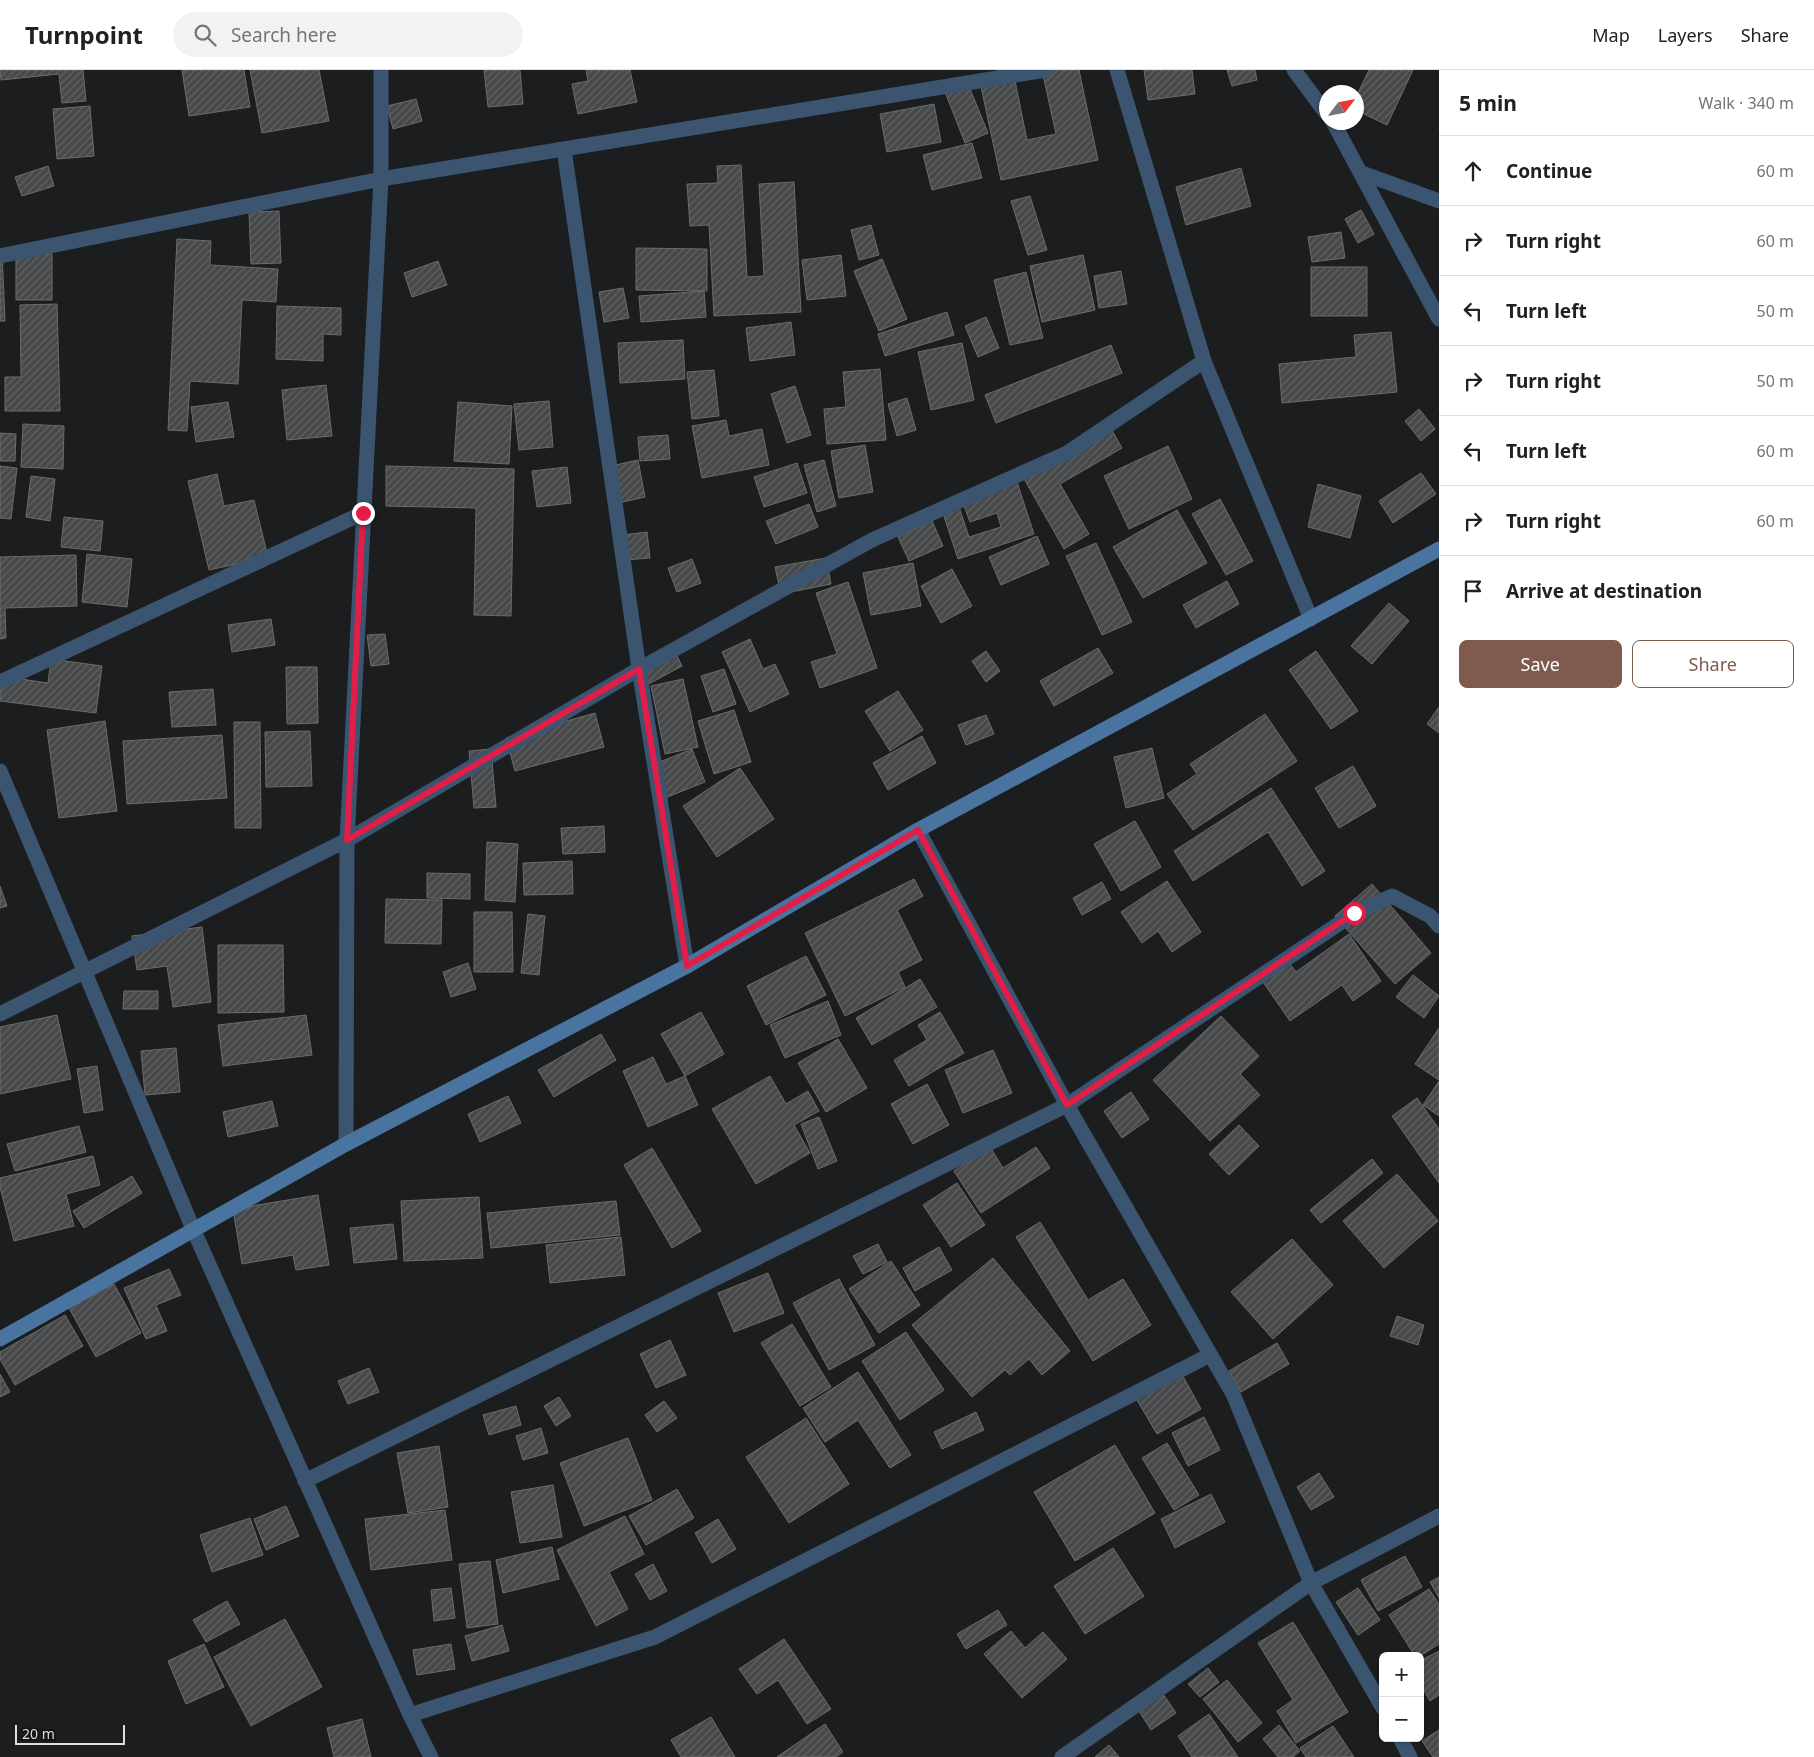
<!DOCTYPE html>
<meta charset="utf-8">
<style>
:root{--surface:#fff;--page:#f2f2f2;--text:#202124;--muted:#757577;--line:#e0e0e0;--accent:#7f5a4e}
body{margin:0;font-family:"Noto Sans",sans-serif;background:var(--page);color:var(--text)}
.controls{position:absolute;right:15px;bottom:15px;display:grid;overflow:hidden;border-radius:8px;box-shadow:0 1px 4px #0004}
.controls button{width:45px;height:45px;display:grid;place-items:center;padding:0;border:0;border-bottom:1px solid var(--line);background:var(--surface);color:var(--text);font:25px sans-serif}
.compass{position:absolute;left:1319px;top:15px;width:45px;height:45px;border-radius:50%;background:var(--surface);box-shadow:0 1px 4px #0004;rotate:58deg}
.scale{position:absolute;left:15px;bottom:12px;width:110px;box-sizing:border-box;padding-left:5px;border:2px solid #dbddde;border-top:0;font-size:14px;line-height:18px;white-space:nowrap;color:#dbddde;-webkit-text-stroke:4px #121416;paint-order:stroke}
.stop{position:absolute;width:15px;height:15px;margin:-11px;border:4px solid #e11d48;border-radius:50%;background:#fff}
.stop.end{background:#e11d48;border-color:#fff;box-shadow:0 1px 5px #0008}
.list{margin:0;padding:0;list-style:none}
h2{display:flex;justify-content:space-between;align-items:center;height:65px;margin:0;padding:0 20px;font-size:21px}
h2 small{font-size:16px;font-weight:400;color:var(--muted)}
.list li{display:grid;grid-template-columns:32px 1fr auto;gap:15px;align-items:center;box-sizing:border-box;height:70px;padding:0 20px;border-top:1px solid var(--line)}
.list b{display:block;font-size:19px;white-space:nowrap}
.list em{font-size:16px;font-style:normal;color:var(--muted)}
.actions{display:flex;gap:10px;padding:15px 20px}
.actions a{flex:1;padding:11px 0;border:1px solid var(--accent);border-radius:8px;text-align:center;font-size:18px;color:var(--accent)}
.actions .main{background:var(--accent);color:#fff}
.icon{flex:none;width:28px;height:28px;fill:none;stroke:currentColor;stroke-width:2;stroke-linecap:round;stroke-linejoin:round}
.map{position:relative;flex:none;width:1439px;height:1687px;overflow:hidden}
header{display:flex;align-items:center;gap:30px;box-sizing:border-box;height:70px;padding:0 25px;background:var(--surface);border-bottom:1px solid var(--line)}
header strong{font-size:24px}
nav{display:flex;gap:28px;margin-inline-start:auto;font-size:18px}
.search{width:350px;height:45px;background:var(--page);display:flex;align-items:center;gap:12px;box-sizing:border-box;padding:0 18px;border-radius:28px;color:var(--muted);font-size:19px}
main{display:flex}
aside{flex:1;background:var(--surface)}
.map>svg:first-child{display:block}
.building{fill:url(#building-hatch);stroke:#6a6c6e}
.lines{fill:none;stroke-linecap:round;stroke-linejoin:round}
.street{stroke:#3b5570;stroke-width:15}
.secondary{stroke:#4a74a0;stroke-width:15}
.route{stroke:#e11d48;stroke-width:6}
</style>
<header>
<strong>Turnpoint</strong>
<div class="search"><svg class="icon" aria-label="search" viewBox="0 0 24 24"><circle cx="10" cy="10" r="6"/><path d="M15 15l6 6"/></svg>Search here</div>
<nav><a>Map</a><a>Layers</a><a>Share</a></nav>
</header>
<main>
<div class="map">
<svg width="1439" height="1687" viewBox="0 0 1439 1687">
<defs>
<pattern id="building-hatch" width="6" height="6" patternUnits="userSpaceOnUse" patternTransform="scale(1.25)"><rect width="6" height="6" fill="#464849"/><path d="M-1 1l2-2M0 6l6-6M5 7l2-2" fill="none" stroke="#606263"/></pattern>
</defs>
<rect width="100%" height="100%" fill="#1b1d1f"/>
<!-- building -->
<g class="building">
<polygon points="0,0 83,0 86,31 62,33 59,4 1,10"/>
<polygon points="182,0 244,0 250,37 189,46"/>
<polygon points="250,0 319,0 329,51 262,63"/>
<polygon points="484,0 520,0 523,34 488,37"/>
<polygon points="586,0 630,0 637,32 578,44 572,14 588,11"/>
<polygon points="1042,0 1079,0 1098,90 1001,110 980,12 1014,6 1027,70 1056,64"/>
<polygon points="1144,0 1192,0 1195,24 1148,30"/>
<polygon points="1227,0 1255,0 1257,10 1232,16"/>
<polygon points="1369,0 1413,0 1387,55 1356,40 1356,27"/>
<polygon points="968,14 988,63 965,73 945,22"/>
<polygon points="416,29 422,51 393,59 387,36"/>
<polygon points="934,34 941,72 887,82 880,44"/>
<polygon points="90,36 94,86 57,89 53,39"/>
<polygon points="972,73 982,108 932,120 923,85"/>
<polygon points="741,95 747,207 764,206 759,114 794,112 801,242 714,246 709,155 690,156 687,114 718,113 717,96"/>
<polygon points="48,96 54,116 22,126 15,107"/>
<polygon points="1241,98 1251,136 1186,155 1176,117"/>
<polygon points="1030,126 1047,180 1028,185 1011,131"/>
<polygon points="1361,140 1374,164 1358,173 1345,149"/>
<polygon points="279,141 281,193 251,194 249,142"/>
<polygon points="871,155 879,185 859,190 851,160"/>
<polygon points="1341,162 1345,188 1312,192 1308,167"/>
<polygon points="177,169 211,171 210,195 278,199 276,232 242,230 238,314 190,311 187,361 168,360"/>
<polygon points="636,178 707,179 707,221 636,220"/>
<polygon points="2,181 5,251 0,251 0,182"/>
<rect x="16" y="184" width="36" height="46"/>
<polygon points="841,185 846,226 807,230 802,190"/>
<polygon points="1083,185 1095,240 1042,252 1030,196"/>
<polygon points="882,189 907,249 879,261 854,201"/>
<polygon points="438,191 447,215 412,227 404,203"/>
<rect x="1311" y="197" width="56" height="49"/>
<polygon points="1121,201 1127,234 1099,238 1094,206"/>
<polygon points="1026,202 1043,268 1010,275 994,210"/>
<polygon points="623,218 629,248 604,252 599,222"/>
<polygon points="704,221 706,247 641,252 639,226"/>
<polygon points="57,234 60,341 5,341 5,307 21,307 20,235"/>
<polygon points="277,236 341,238 341,265 323,264 323,291 276,289"/>
<polygon points="947,242 954,265 885,286 878,264"/>
<polygon points="986,247 999,278 978,287 965,256"/>
<polygon points="791,252 795,285 750,291 746,258"/>
<polygon points="1391,262 1397,322 1282,333 1279,294 1356,287 1354,265"/>
<polygon points="683,270 685,309 620,313 618,273"/>
<polygon points="962,273 974,330 931,340 918,282"/>
<polygon points="1111,275 1122,303 996,353 985,325"/>
<polygon points="880,299 886,370 827,374 824,339 846,337 843,302"/>
<polygon points="714,300 719,346 692,349 687,302"/>
<polygon points="326,315 332,366 287,370 282,320"/>
<polygon points="795,316 811,365 787,373 771,324"/>
<polygon points="907,328 916,360 897,366 888,334"/>
<polygon points="549,331 553,377 519,380 514,334"/>
<polygon points="228,332 234,367 196,372 191,337"/>
<polygon points="458,332 512,336 509,394 454,391"/>
<polygon points="1419,339 1435,359 1421,371 1405,351"/>
<polygon points="726,350 729,366 762,359 769,395 702,408 692,356"/>
<polygon points="23,354 64,356 63,399 21,397"/>
<polygon points="1110,357 1122,378 1060,414 1089,464 1064,479 1023,407"/>
<polygon points="0,363 16,364 15,391 0,391"/>
<polygon points="668,365 670,389 640,391 638,367"/>
<polygon points="865,375 873,422 839,428 831,381"/>
<polygon points="1168,376 1192,429 1129,459 1104,406"/>
<polygon points="638,390 645,427 614,434 607,397"/>
<polygon points="824,390 836,436 817,442 804,395"/>
<polygon points="797,393 807,423 764,437 754,407"/>
<polygon points="0,396 17,398 11,449 0,448"/>
<polygon points="386,396 514,399 511,546 474,545 476,438 386,436"/>
<polygon points="567,397 571,433 537,437 532,401"/>
<polygon points="1421,403 1436,424 1393,453 1379,431"/>
<polygon points="217,404 224,436 254,430 268,487 209,500 188,411"/>
<polygon points="31,406 55,409 50,451 26,447"/>
<polygon points="1017,412 1034,464 958,489 941,437 957,431 969,467 1001,457 997,443 970,452 962,430"/>
<polygon points="1318,414 1361,426 1350,468 1308,457"/>
<polygon points="1220,429 1253,491 1226,505 1192,444"/>
<polygon points="809,434 818,457 776,474 766,451"/>
<polygon points="1177,440 1207,493 1143,528 1113,477"/>
<polygon points="64,447 103,451 100,481 61,477"/>
<polygon points="932,451 943,476 909,491 898,467"/>
<polygon points="647,462 650,488 625,490 623,465"/>
<polygon points="1037,466 1049,494 1001,515 989,487"/>
<polygon points="1096,473 1132,552 1102,565 1066,486"/>
<polygon points="87,484 132,489 127,537 82,532"/>
<polygon points="76,485 77,536 5,538 6,568 0,569 0,487"/>
<polygon points="826,488 831,514 781,524 775,497"/>
<polygon points="692,489 701,513 677,522 668,498"/>
<polygon points="913,493 921,536 871,545 863,503"/>
<polygon points="952,499 972,536 941,553 921,516"/>
<polygon points="1227,511 1239,534 1196,558 1183,535"/>
<polygon points="848,512 877,598 820,618 811,592 837,584 816,523"/>
<polygon points="1389,533 1409,551 1372,594 1351,576"/>
<polygon points="271,549 275,575 232,582 228,555"/>
<polygon points="385,564 389,594 371,596 367,565"/>
<polygon points="750,569 763,599 775,594 789,624 750,642 722,582"/>
<polygon points="673,578 682,596 645,616 636,599"/>
<polygon points="1098,578 1113,603 1054,636 1040,611"/>
<polygon points="986,581 1000,601 986,612 972,591"/>
<polygon points="1316,581 1358,641 1331,659 1289,600"/>
<polygon points="51,589 102,596 96,643 0,631 0,606 48,613"/>
<polygon points="286,597 317,597 318,653 287,654"/>
<polygon points="724,599 736,634 713,642 701,606"/>
<polygon points="683,609 698,677 665,684 651,616"/>
<polygon points="213,619 216,655 172,657 169,622"/>
<polygon points="898,621 923,660 890,681 865,641"/>
<polygon points="1439,637 1439,663 1427,654"/>
<polygon points="734,640 751,692 714,704 698,651"/>
<polygon points="595,643 604,677 515,701 506,668"/>
<polygon points="1265,644 1297,691 1193,760 1167,724 1197,704 1190,694"/>
<polygon points="986,645 994,664 966,675 958,655"/>
<polygon points="105,651 117,741 59,748 47,660"/>
<polygon points="234,652 260,652 261,758 235,758"/>
<polygon points="310,661 312,716 266,717 265,662"/>
<polygon points="222,665 227,728 127,734 123,671"/>
<polygon points="922,666 936,693 888,720 873,693"/>
<polygon points="1152,678 1164,728 1126,738 1114,687"/>
<polygon points="491,679 496,737 474,738 469,681"/>
<polygon points="692,679 705,712 665,728 652,695"/>
<polygon points="1353,696 1376,736 1339,758 1315,718"/>
<polygon points="740,698 774,749 717,787 683,736"/>
<polygon points="1271,718 1325,801 1302,816 1268,762 1193,811 1174,781"/>
<polygon points="1135,751 1161,797 1121,821 1094,774"/>
<polygon points="604,756 605,782 563,784 561,758"/>
<polygon points="487,772 518,774 515,832 485,830"/>
<polygon points="572,791 573,824 524,825 523,793"/>
<polygon points="427,803 470,804 470,829 427,828"/>
<polygon points="914,809 923,826 897,840 922,890 898,902 905,917 845,946 805,863"/>
<polygon points="1167,811 1201,862 1172,882 1158,861 1142,873 1121,842"/>
<polygon points="1102,812 1111,829 1082,845 1073,828"/>
<polygon points="1372,814 1431,883 1395,914 1335,846"/>
<polygon points="0,816 7,836 0,838"/>
<polygon points="386,829 442,830 441,874 385,873"/>
<polygon points="474,842 512,842 513,902 474,902"/>
<polygon points="528,844 545,846 539,905 521,903"/>
<polygon points="202,857 211,932 173,937 167,896 137,900 132,866"/>
<polygon points="1349,864 1381,911 1353,931 1342,915 1290,951 1263,912 1290,894 1296,902"/>
<polygon points="218,875 283,875 284,942 218,943"/>
<polygon points="806,886 826,925 766,955 747,916"/>
<polygon points="468,893 476,919 451,927 443,902"/>
<polygon points="1413,905 1439,926 1424,948 1396,927"/>
<polygon points="920,909 937,937 872,975 856,948"/>
<polygon points="124,921 158,921 158,939 123,939"/>
<polygon points="828,931 841,965 785,988 770,955"/>
<polygon points="701,942 724,984 685,1006 661,964"/>
<polygon points="940,942 964,983 909,1016 894,990 927,970 918,955"/>
<polygon points="57,945 71,1009 0,1024 0,957"/>
<polygon points="306,945 312,985 223,996 218,955"/>
<polygon points="1221,946 1259,986 1240,1004 1260,1025 1210,1071 1153,1010"/>
<polygon points="1439,958 1439,1010 1415,994"/>
<polygon points="601,964 616,990 554,1027 538,1000"/>
<polygon points="838,969 867,1018 826,1042 798,993"/>
<polygon points="176,978 180,1022 145,1025 141,981"/>
<polygon points="993,980 1012,1023 963,1043 945,1000"/>
<polygon points="653,987 666,1014 685,1006 698,1035 648,1057 623,1001"/>
<polygon points="97,996 103,1040 84,1043 77,999"/>
<polygon points="770,1006 786,1034 808,1021 819,1041 794,1055 810,1083 756,1114 712,1039"/>
<polygon points="1439,1011 1439,1046 1423,1035"/>
<polygon points="927,1014 949,1055 913,1074 891,1034"/>
<polygon points="1131,1022 1149,1049 1122,1068 1104,1041"/>
<polygon points="508,1026 521,1053 480,1072 468,1044"/>
<polygon points="1417,1028 1439,1059 1439,1113 1392,1046"/>
<polygon points="272,1031 278,1056 228,1067 223,1042"/>
<polygon points="819,1047 837,1091 818,1099 801,1054"/>
<polygon points="1239,1055 1259,1076 1229,1105 1209,1084"/>
<polygon points="79,1056 86,1082 15,1101 7,1074"/>
<polygon points="990,1077 1003,1098 1036,1077 1050,1098 981,1143 954,1101"/>
<polygon points="652,1078 701,1161 672,1178 624,1095"/>
<polygon points="93,1086 100,1115 66,1124 74,1156 14,1171 0,1117 0,1108"/>
<polygon points="1372,1089 1383,1103 1321,1153 1310,1140"/>
<polygon points="1397,1104 1438,1151 1384,1198 1343,1151"/>
<polygon points="132,1106 142,1123 84,1158 73,1141"/>
<polygon points="957,1113 985,1155 951,1177 923,1135"/>
<polygon points="318,1125 329,1195 296,1200 293,1185 242,1194 233,1139"/>
<polygon points="479,1127 483,1188 404,1191 401,1131"/>
<polygon points="616,1131 620,1165 491,1178 487,1143"/>
<polygon points="1040,1152 1088,1230 1123,1209 1151,1255 1093,1291 1016,1167"/>
<polygon points="393,1154 397,1189 354,1193 350,1158"/>
<polygon points="621,1167 625,1205 550,1213 546,1175"/>
<polygon points="1292,1169 1333,1215 1273,1269 1231,1222"/>
<polygon points="878,1174 887,1192 863,1204 853,1186"/>
<polygon points="939,1177 952,1200 915,1221 903,1198"/>
<polygon points="993,1188 1070,1281 1042,1305 1029,1289 1010,1305 1005,1300 972,1327 912,1255"/>
<polygon points="891,1191 920,1235 879,1263 849,1219"/>
<polygon points="169,1199 181,1225 156,1235 167,1261 146,1269 124,1218"/>
<polygon points="768,1203 784,1243 734,1262 718,1223"/>
<polygon points="839,1209 875,1275 829,1300 793,1233"/>
<polygon points="114,1214 141,1263 96,1287 69,1238"/>
<polygon points="65,1245 83,1276 15,1315 0,1289 0,1282"/>
<polygon points="1397,1246 1424,1255 1418,1275 1390,1266"/>
<polygon points="792,1254 831,1317 800,1336 761,1273"/>
<polygon points="906,1262 944,1320 900,1350 862,1291"/>
<polygon points="670,1270 686,1305 656,1318 640,1284"/>
<polygon points="1277,1273 1289,1294 1241,1322 1229,1301"/>
<polygon points="369,1298 379,1322 348,1334 338,1311"/>
<polygon points="1179,1299 1201,1339 1157,1364 1134,1325"/>
<polygon points="858,1302 911,1385 890,1398 858,1350 825,1372 803,1338"/>
<polygon points="0,1304 10,1322 0,1327"/>
<polygon points="559,1327 571,1346 556,1356 544,1336"/>
<polygon points="664,1331 677,1348 657,1362 645,1345"/>
<polygon points="516,1336 521,1355 489,1365 483,1345"/>
<polygon points="976,1342 984,1360 942,1379 934,1362"/>
<polygon points="1204,1347 1220,1380 1188,1396 1172,1363"/>
<polygon points="806,1348 849,1414 789,1453 746,1387"/>
<polygon points="541,1358 548,1383 523,1390 516,1366"/>
<polygon points="628,1368 652,1430 584,1456 560,1393"/>
<polygon points="1167,1373 1199,1425 1174,1440 1142,1388"/>
<polygon points="1115,1375 1155,1443 1075,1491 1034,1422"/>
<polygon points="439,1376 448,1437 408,1443 397,1383"/>
<polygon points="1319,1403 1334,1427 1311,1440 1297,1417"/>
<polygon points="553,1415 562,1467 520,1473 511,1422"/>
<polygon points="677,1419 694,1448 646,1475 629,1446"/>
<polygon points="1211,1424 1225,1452 1175,1478 1161,1449"/>
<polygon points="286,1436 299,1466 266,1480 254,1449"/>
<polygon points="445,1440 452,1490 371,1500 365,1449"/>
<polygon points="625,1446 644,1484 609,1502 628,1539 596,1556 557,1480"/>
<polygon points="250,1448 263,1485 212,1502 200,1465"/>
<polygon points="718,1449 736,1479 712,1493 695,1463"/>
<polygon points="552,1477 559,1509 503,1523 496,1490"/>
<polygon points="1113,1478 1144,1526 1085,1564 1054,1516"/>
<polygon points="1405,1486 1422,1517 1378,1541 1361,1510"/>
<polygon points="490,1491 498,1554 467,1558 459,1494"/>
<polygon points="653,1494 667,1521 650,1530 635,1504"/>
<polygon points="1439,1507 1439,1528 1430,1512"/>
<polygon points="451,1518 455,1548 434,1551 431,1520"/>
<polygon points="1358,1518 1380,1550 1358,1565 1336,1532"/>
<polygon points="1429,1519 1439,1534 1439,1574 1420,1586 1415,1586 1389,1545"/>
<polygon points="227,1531 240,1554 206,1572 193,1550"/>
<polygon points="998,1540 1007,1555 966,1579 957,1564"/>
<polygon points="285,1549 322,1617 251,1656 214,1587"/>
<polygon points="1293,1552 1348,1642 1296,1673 1277,1641 1293,1630 1258,1573"/>
<polygon points="502,1555 509,1581 472,1591 465,1566"/>
<polygon points="1011,1561 1025,1578 1043,1562 1067,1589 1022,1628 984,1584"/>
<polygon points="784,1569 831,1639 807,1654 778,1610 757,1624 739,1599"/>
<polygon points="204,1574 224,1617 186,1634 168,1591"/>
<polygon points="451,1574 455,1599 417,1605 413,1580"/>
<polygon points="1439,1581 1439,1625 1430,1631 1420,1614 1420,1591"/>
<polygon points="1208,1598 1219,1612 1200,1627 1188,1614"/>
<polygon points="1227,1610 1262,1653 1238,1672 1203,1629"/>
<polygon points="1163,1624 1176,1643 1151,1660 1139,1641"/>
<polygon points="1209,1644 1238,1687 1192,1687 1178,1666"/>
<polygon points="711,1647 735,1687 681,1687 671,1670"/>
<polygon points="362,1649 371,1687 334,1687 327,1658"/>
<polygon points="825,1654 843,1682 836,1687 777,1687"/>
<polygon points="1279,1655 1300,1681 1293,1687 1278,1687 1263,1669"/>
<polygon points="1333,1656 1354,1687 1306,1687 1300,1678"/>
<polygon points="1439,1660 1439,1687 1433,1687 1422,1671"/>
<polygon points="1109,1675 1119,1687 1095,1687"/>
</g>
<g class="lines">
<!-- street -->
<g class="street">
<polyline points="1117,0 1204,291"/>
<polyline points="1294,0 1326,43"/>
<polyline points="1333,52 1439,249"/>
<polyline points="564,79 639,599 687,896"/>
<polyline points="1362,103 1439,131"/>
<polyline points="0,186 381,109 1046,0"/>
<polyline points="0,612 363,443"/>
<polyline points="0,701 194,1161 410,1645 431,1687"/>
<polyline points="918,760 1067,1035 1233,1324 1311,1513 1383,1638"/>
<polyline points="0,944 347,770 639,599 872,470 1067,383 1204,291 1311,549"/>
<polyline points="346,1074 347,770 381,109 381,0"/>
<polyline points="305,1411 1067,1035 1355,843 1392,826 1430,846 1439,856"/>
<polyline points="410,1645 655,1567 1210,1285"/>
<polyline points="1400,1668 1410,1687"/>
<polyline points="1062,1687 1311,1513 1439,1446"/>
</g>
<!-- secondary -->
<polyline class="secondary" points="0,1269 346,1074 687,896 918,760 1439,479"/>
</g>
<g class="lines">
<!-- route -->
<polyline class="route" points="363,443 347,770 639,599 687,896 918,760 1067,1035 1354,843"/>
</g>
</svg>
<div class="controls">
<button>+</button>
<button>−</button>
</div>
<svg class="compass" viewBox="-18 -18 36 36"><path d="M0-13l5 13h-10z" fill="#e53935"/><path d="M0 13l5-13h-10z" fill="#757577"/></svg>
<div class="scale">20 m</div>
<div class="stop" style="left:1354px;top:843px"></div>
<div class="stop end" style="left:363px;top:443px"></div>
</div>
<aside>
<h2>5 min<small>Walk · 340 m</small></h2>
<ul class="list">
<li><svg class="icon" aria-label="ahead" viewBox="0 0 24 24"><path d="M12 20V5M6 11l6-6 6 6"/></svg><div><b>Continue</b></div><em>60 m</em></li>
<li><svg class="icon" aria-label="right" viewBox="0 0 24 24"><path d="M7 20v-9h11M14 6l5 5-5 5"/></svg><div><b>Turn right</b></div><em>60 m</em></li>
<li><svg class="icon" aria-label="left" viewBox="0 0 24 24"><path d="M17 20v-9H6M10 6l-5 5 5 5"/></svg><div><b>Turn left</b></div><em>50 m</em></li>
<li><svg class="icon" aria-label="right" viewBox="0 0 24 24"><path d="M7 20v-9h11M14 6l5 5-5 5"/></svg><div><b>Turn right</b></div><em>50 m</em></li>
<li><svg class="icon" aria-label="left" viewBox="0 0 24 24"><path d="M17 20v-9H6M10 6l-5 5 5 5"/></svg><div><b>Turn left</b></div><em>60 m</em></li>
<li><svg class="icon" aria-label="right" viewBox="0 0 24 24"><path d="M7 20v-9h11M14 6l5 5-5 5"/></svg><div><b>Turn right</b></div><em>60 m</em></li>
<li><svg class="icon" aria-label="arrive" viewBox="0 0 24 24"><path d="M6 21V4h12l-3 4 3 4H6"/></svg><div><b>Arrive at destination</b></div></li>
</ul>
<div class="actions"><a class="main">Save</a><a>Share</a></div>
</aside>
</main>
